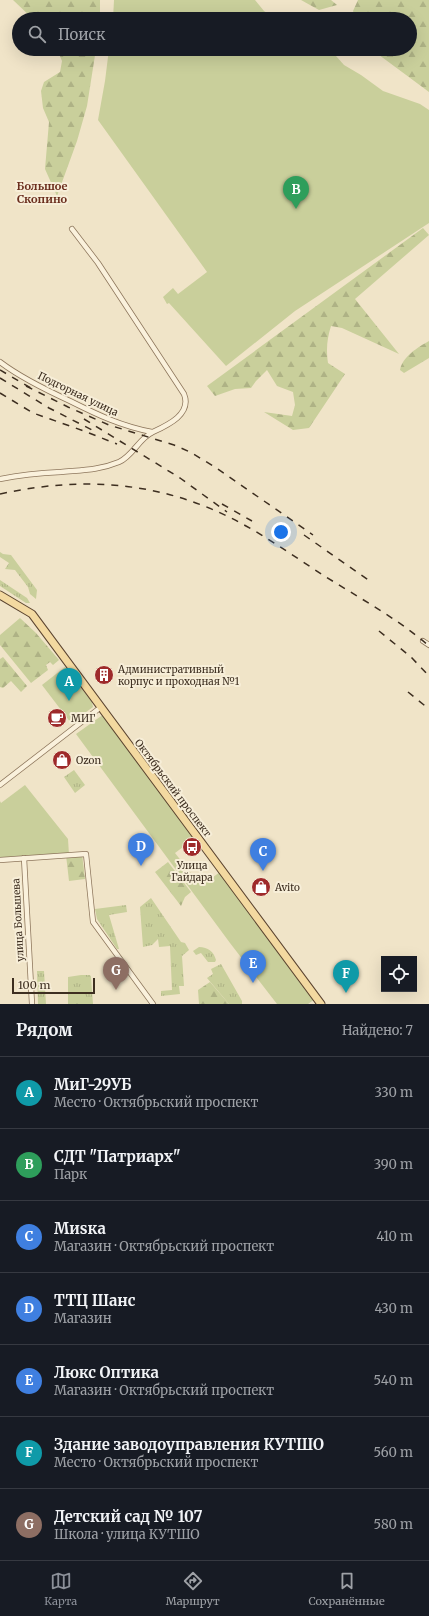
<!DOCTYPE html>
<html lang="ru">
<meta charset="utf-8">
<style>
:root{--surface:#171b24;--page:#20242c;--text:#f1f3f6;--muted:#9ea1a6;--line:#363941;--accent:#8c9099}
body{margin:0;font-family:Merriweather,serif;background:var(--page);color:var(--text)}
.controls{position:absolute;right:12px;bottom:12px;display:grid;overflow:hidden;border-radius:0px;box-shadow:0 4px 16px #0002}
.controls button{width:36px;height:36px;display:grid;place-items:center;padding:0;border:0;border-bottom:1px solid var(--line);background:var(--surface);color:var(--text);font:20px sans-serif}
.scale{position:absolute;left:12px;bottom:10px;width:83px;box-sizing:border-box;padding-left:4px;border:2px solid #3d2e20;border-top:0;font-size:11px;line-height:14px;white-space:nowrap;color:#3d2e20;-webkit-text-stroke:3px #f7eed8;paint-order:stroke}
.you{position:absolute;left:281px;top:532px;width:14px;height:14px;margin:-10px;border:3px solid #fff;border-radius:50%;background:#1a73e8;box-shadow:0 0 0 6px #1a73e833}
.badge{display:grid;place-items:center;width:26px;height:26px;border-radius:50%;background:var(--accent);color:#fff;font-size:13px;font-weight:700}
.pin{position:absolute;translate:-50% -33px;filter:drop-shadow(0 1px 2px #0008)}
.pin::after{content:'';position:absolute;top:21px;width:14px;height:12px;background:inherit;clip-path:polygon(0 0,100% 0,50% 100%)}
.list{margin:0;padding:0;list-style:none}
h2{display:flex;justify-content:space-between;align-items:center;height:52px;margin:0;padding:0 16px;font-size:17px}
h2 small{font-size:13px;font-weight:400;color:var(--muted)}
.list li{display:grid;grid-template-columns:26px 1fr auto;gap:12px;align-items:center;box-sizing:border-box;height:72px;padding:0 16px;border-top:1px solid var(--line)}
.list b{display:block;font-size:15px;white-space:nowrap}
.list p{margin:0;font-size:13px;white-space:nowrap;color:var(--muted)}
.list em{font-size:13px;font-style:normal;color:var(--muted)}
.icon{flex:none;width:22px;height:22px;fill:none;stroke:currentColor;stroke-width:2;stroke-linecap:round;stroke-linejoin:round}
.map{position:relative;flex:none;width:429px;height:1004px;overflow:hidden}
.search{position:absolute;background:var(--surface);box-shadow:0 4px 16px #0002;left:12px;right:12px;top:12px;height:44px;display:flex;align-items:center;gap:10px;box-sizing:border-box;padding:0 14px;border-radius:22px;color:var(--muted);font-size:15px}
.sheet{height:556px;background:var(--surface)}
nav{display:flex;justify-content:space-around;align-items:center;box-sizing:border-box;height:56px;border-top:1px solid var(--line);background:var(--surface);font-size:11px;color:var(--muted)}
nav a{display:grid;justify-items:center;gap:2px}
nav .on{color:var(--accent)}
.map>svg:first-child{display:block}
.grass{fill:url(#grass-tufts)}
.forest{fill:url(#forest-firs)}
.green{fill:#c9cf9b}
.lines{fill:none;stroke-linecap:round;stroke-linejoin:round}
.street-casing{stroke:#8d765c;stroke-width:6}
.primary-casing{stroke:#5b4430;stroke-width:9}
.street{stroke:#faf1dc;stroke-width:4.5}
.primary{stroke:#f3d9a0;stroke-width:7}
.rail{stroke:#3d2e20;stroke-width:1.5;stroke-dasharray:7 7;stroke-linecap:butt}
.labels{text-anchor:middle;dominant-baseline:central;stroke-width:4;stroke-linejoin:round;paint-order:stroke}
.street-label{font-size:10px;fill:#3d2e20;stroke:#f7eed8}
.poi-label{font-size:10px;fill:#3d2e20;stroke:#f7eed8;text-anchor:start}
.neighbourhood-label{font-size:11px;font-weight:bold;fill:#6b2e1e;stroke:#f7eed8}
</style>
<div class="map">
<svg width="429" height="1004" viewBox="0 0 429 1004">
<defs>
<pattern id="grass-tufts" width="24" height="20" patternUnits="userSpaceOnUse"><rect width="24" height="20" fill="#c9cf9b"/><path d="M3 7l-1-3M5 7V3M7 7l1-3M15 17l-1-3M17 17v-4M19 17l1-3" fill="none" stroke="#aeb285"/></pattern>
<pattern id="forest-firs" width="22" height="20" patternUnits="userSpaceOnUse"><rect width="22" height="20" fill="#c9cf9b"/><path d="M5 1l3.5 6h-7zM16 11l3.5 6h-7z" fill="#aeb285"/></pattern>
</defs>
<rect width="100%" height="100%" fill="#f0e4c8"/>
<!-- grass -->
<g class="grass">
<polygon points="0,552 3,554 11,555 37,590 36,599 30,594 28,587 15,570 5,569 9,563 0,557"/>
<polygon points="0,580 27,598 30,603 26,603 0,586"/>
<polygon points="74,770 85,785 75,793 64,777"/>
<polygon points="151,898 181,942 185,943 189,950 182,956 184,986 179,986 180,994 161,996 161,991 172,990 170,946 159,947 158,939 152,945 143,947 140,907"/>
<polygon points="126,905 127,912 109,915 119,949 117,949 97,919 95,909"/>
<path d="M199 947C208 947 214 952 216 960L215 962H208L201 953 196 955 193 951Z"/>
<polygon points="221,964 242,1001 242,1004 229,1004 207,978 213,974 211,969"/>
<polygon points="37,971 44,971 46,1004 38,1004"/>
<polygon points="81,975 90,975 91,977 93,1004 68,1004 68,977"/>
</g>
<!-- forest -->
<g class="forest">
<polygon points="13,0 100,0 100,19 33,19"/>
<polygon points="301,0 331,0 337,5 319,10"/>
<polygon points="358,0 429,0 429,92 371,49 410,49 410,19 356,19 353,11"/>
<polygon points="57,49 96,49 87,106 77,141 57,196 45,169 49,122 43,108 41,91 44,82 60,72 62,61"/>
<path d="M423 228 429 235 355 299 399 354 342 328 331 326C327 339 326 349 328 363L345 374 309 428 293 430 264 412 292 416 295 405 293 392 277 386 267 370 256 381 251 388 235 389 215 396 207 386Z"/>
<path d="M429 341V358L404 373 400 370C402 357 418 347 429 341Z"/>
<polygon points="20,618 36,633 59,660 53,665 50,662 46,665 48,670 31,683 0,645 0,635"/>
<polygon points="3,657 27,686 21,692 11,681 3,688 0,687 0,659"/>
<polygon points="82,854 85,879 69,881 66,855"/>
<polygon points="168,862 191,892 185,897 181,906 155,872"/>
<polygon points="210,982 229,1004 199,1004 198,990"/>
</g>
<!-- green -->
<g class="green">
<polygon points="114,0 255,0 264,11 276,19 113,19"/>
<polygon points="109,49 325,49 328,52 336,56 344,65 361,75 383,91 420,104 429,110 429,223 295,311 226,366 169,303 167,304 163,297 173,288 178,294 207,272 98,120 105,81"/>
<polygon points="65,667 92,702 93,707 71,723 42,685"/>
<polygon points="104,714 195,838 175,853 201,886 220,872 315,999 308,1004 277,1004 230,943 76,734"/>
<polygon points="25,785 68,839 69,855 0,860 0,801 1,803"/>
</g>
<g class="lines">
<defs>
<g id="street">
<path d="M0 362C21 378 46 390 70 401 98 415 121 426 152 432"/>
<path d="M0 479C20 475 40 473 61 472 81 470 100 470 119 462 133 456 139 438 153 432 168 425 192 414 184 394L98 263 72 229"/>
<polyline points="423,641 429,645"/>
<polyline points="0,785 101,707"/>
<polyline points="24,858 32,1004"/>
<polyline points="0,860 86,854 93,922 153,1004"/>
</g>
<polyline id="primary" points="0,595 32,614 321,1004"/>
</defs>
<!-- street casing -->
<use href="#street" class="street-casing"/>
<!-- primary casing -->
<use href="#primary" class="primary-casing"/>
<!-- street -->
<use href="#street" class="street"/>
<!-- primary -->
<use href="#primary" class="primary"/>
<!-- rail -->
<g class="rail">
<polyline points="0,370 31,388"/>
<polyline points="0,378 49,408 96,432"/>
<polyline points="26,386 68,407 109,425 174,445 190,452 215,467 313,535"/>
<polyline points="0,393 33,413 84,431"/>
<polyline points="84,419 180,478 227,512"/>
<polyline points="89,433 117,444"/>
<path d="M0 494C87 475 168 482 246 526 273 541 298 559 323 575 359 598 397 618 429 646"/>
<polyline points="222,504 252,521"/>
<polyline points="304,535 370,581"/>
<polyline points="379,631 411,657 429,676"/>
<polyline points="408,692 429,709"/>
</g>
</g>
<!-- icons -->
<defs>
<symbol id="building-disc" viewBox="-11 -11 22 22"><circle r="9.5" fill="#9e2a2b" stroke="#f7eed8"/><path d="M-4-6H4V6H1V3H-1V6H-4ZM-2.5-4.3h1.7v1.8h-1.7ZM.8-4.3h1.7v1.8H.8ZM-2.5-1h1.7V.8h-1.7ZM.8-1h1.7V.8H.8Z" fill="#fff"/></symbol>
<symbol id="cafe-disc" viewBox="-11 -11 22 22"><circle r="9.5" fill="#9e2a2b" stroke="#f7eed8"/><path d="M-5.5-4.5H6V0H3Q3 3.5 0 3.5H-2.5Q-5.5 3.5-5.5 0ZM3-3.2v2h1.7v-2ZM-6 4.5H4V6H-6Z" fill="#fff"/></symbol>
<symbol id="shop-disc" viewBox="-11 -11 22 22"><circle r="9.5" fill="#9e2a2b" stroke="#f7eed8"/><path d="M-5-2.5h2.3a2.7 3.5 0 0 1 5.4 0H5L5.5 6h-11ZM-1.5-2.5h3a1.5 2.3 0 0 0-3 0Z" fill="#fff"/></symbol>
<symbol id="bus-disc" viewBox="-11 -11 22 22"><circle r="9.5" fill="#9e2a2b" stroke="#f7eed8"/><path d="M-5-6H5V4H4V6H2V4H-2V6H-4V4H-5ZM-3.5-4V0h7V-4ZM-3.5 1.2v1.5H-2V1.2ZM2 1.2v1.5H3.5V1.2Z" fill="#fff"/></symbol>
</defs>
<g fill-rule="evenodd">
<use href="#building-disc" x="93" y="664" width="22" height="22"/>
<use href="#cafe-disc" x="46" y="707" width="22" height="22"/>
<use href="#shop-disc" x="51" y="749" width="22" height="22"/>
<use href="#bus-disc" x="181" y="836" width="22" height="22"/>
<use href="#shop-disc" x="250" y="876" width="22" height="22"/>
</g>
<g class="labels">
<!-- street labels -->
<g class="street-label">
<text transform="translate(78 394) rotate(26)">Подгорная улица</text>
<text transform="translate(173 788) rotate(53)">Октябрьский проспект</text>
<text transform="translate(18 920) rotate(-93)">улица Большева</text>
</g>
<!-- poi labels -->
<g class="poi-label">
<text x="118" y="669">Административный<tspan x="118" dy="12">корпус и проходная №1</tspan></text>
<text x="71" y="718">МИГ</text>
<text x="76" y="760">Ozon</text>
<text x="192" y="865" text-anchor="middle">Улица<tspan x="192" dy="12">Гайдара</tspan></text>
<text x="275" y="887">Avito</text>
</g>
<!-- neighbourhood labels -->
<g class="neighbourhood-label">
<text x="42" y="186">Большое<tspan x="42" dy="13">Скопино</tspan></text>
</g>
</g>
</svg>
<div class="controls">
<button><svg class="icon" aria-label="locate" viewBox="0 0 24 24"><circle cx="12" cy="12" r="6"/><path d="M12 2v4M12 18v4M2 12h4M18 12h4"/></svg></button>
</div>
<div class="scale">100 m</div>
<div class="you"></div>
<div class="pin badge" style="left:69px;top:701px;background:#0f9aa8">A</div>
<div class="pin badge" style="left:296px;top:209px;background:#2e9e5b">B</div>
<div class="pin badge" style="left:263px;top:871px;background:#3f7fe0">C</div>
<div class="pin badge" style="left:141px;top:866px;background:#3f7fe0">D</div>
<div class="pin badge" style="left:253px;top:983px;background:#3f7fe0">E</div>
<div class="pin badge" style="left:346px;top:993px;background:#0f9aa8">F</div>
<div class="pin badge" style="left:116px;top:990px;background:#8d6e63">G</div>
<div class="search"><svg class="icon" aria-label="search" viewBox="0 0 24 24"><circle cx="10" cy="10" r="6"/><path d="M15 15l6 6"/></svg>Поиск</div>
</div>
<section class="sheet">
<h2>Рядом<small>Найдено: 7</small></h2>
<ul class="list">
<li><span class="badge" style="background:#0f9aa8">A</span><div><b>МиГ-29УБ</b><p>Место · Октябрьский проспект</p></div><em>330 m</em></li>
<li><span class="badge" style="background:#2e9e5b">B</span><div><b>СДТ &quot;Патриарх&quot;</b><p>Парк</p></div><em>390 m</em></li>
<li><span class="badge" style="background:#3f7fe0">C</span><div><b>Миsка</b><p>Магазин · Октябрьский проспект</p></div><em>410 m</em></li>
<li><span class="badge" style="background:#3f7fe0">D</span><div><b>ТТЦ Шанс</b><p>Магазин</p></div><em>430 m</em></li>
<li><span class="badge" style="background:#3f7fe0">E</span><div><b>Люкс Оптика</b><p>Магазин · Октябрьский проспект</p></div><em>540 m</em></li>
<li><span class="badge" style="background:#0f9aa8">F</span><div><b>Здание заводоуправления КУТШО</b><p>Место · Октябрьский проспект</p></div><em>560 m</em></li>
<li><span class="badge" style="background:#8d6e63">G</span><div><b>Детский сад № 107</b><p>Школа · улица КУТШО</p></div><em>580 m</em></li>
</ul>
</section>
<nav>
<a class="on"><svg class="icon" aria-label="map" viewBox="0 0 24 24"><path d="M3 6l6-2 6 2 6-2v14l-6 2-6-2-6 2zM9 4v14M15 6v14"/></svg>Карта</a>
<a><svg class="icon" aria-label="directions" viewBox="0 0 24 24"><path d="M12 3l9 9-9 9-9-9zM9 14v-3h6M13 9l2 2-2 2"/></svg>Маршрут</a>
<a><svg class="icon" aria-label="saved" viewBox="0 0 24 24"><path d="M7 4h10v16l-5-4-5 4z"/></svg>Сохранённые</a>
</nav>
